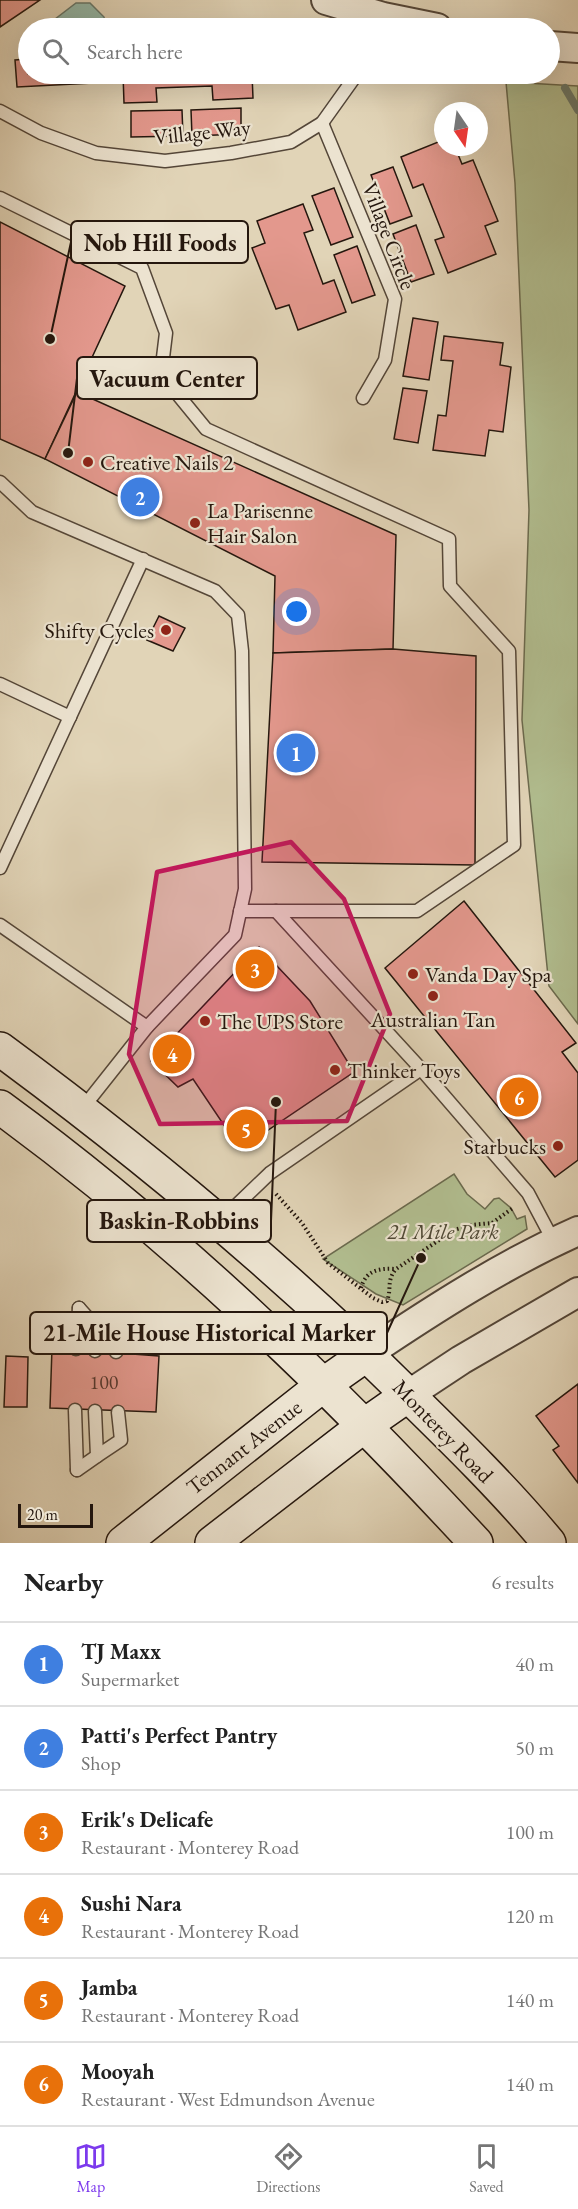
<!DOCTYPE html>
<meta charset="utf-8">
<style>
:root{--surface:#fff;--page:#f6f6f6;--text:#222;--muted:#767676;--line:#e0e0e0;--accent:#7c3aed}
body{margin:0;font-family:"EB Garamond",serif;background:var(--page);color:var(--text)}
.compass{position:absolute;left:434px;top:102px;width:54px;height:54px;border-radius:50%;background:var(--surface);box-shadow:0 6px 24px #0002;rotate:167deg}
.scale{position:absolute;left:18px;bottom:15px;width:75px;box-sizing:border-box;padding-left:6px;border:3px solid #25170e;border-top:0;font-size:16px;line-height:21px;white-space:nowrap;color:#25170e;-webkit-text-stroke:4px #ece3d0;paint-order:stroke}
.you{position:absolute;left:297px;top:612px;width:21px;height:21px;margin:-15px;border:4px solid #fff;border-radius:50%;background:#1a73e8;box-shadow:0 0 0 9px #1a73e833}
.badge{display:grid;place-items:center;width:39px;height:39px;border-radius:50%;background:var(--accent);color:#fff;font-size:20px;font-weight:700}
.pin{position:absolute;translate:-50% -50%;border:3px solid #fff;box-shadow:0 2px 6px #0006}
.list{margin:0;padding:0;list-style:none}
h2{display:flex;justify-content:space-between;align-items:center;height:78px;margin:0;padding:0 24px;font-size:26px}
h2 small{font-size:20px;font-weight:400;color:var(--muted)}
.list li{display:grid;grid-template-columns:39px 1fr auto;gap:18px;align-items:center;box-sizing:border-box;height:84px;padding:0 24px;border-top:2px solid var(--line)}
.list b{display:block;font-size:22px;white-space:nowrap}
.list p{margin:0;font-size:20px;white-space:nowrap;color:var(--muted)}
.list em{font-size:20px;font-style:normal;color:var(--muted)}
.icon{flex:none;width:33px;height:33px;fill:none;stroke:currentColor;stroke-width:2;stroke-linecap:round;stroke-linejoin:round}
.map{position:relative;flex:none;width:578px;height:1543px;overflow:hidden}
.search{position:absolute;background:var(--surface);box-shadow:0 6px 24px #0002;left:18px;right:18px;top:18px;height:66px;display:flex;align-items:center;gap:15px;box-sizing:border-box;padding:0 21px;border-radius:33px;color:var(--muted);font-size:22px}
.sheet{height:582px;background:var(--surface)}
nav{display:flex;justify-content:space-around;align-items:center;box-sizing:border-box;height:84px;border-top:2px solid var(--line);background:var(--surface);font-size:16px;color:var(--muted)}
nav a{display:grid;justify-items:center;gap:3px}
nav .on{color:var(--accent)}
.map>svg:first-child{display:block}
.green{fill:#b1bd8f;stroke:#6b6a4e;stroke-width:1.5}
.water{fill:#95b9a9;stroke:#68786b;stroke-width:1.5}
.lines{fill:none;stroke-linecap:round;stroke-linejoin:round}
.stream{stroke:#68786b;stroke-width:8}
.building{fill:#e3988d;stroke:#25170e;stroke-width:1.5}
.service-casing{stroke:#544638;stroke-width:15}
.tertiary-casing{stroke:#544638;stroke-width:32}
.secondary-casing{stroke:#25170e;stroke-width:36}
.path{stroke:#25170e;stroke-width:4;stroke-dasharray:1.5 3;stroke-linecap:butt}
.service{stroke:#ece3d0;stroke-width:12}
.tertiary{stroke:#ece3d0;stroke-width:28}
.secondary{stroke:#ece3d0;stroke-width:33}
.marked{fill:#c2185b;fill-opacity:0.2;stroke:#c2185b;stroke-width:4.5;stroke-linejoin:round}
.poi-dot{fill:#8f2418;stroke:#ece3d0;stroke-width:2}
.labels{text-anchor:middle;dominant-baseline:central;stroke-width:4.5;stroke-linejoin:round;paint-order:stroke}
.number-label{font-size:20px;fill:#54372e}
.street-label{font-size:22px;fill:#25170e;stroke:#ece3d0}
.poi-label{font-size:22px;fill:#25170e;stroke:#ece3d0;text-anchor:start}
.park-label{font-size:22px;font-style:italic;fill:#4f4935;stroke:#ece3d0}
.leader{fill:none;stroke:#25170e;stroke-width:2}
.callout-dot{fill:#25170e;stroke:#ece3d0;stroke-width:2}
.callout{fill:#ece3d0;stroke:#25170e;stroke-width:2}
.callout-label{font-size:24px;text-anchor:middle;font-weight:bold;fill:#25170e}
</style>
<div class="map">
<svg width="578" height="1543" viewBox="0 0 578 1543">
<rect width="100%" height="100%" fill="#e1d4b7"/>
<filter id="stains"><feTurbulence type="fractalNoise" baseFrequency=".00333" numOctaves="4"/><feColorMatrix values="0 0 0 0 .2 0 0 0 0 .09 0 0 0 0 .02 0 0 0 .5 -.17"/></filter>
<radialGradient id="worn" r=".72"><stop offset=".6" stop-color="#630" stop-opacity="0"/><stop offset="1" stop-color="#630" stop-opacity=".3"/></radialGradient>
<!-- green -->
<g class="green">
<polygon points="506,82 578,86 578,1024 549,986 522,720 529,510 515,183"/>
<polygon points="454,1174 467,1194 485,1209 494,1199 499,1198 511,1208 517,1219 525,1216 527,1229 403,1305 376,1294 323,1259"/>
</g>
<!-- water -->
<polygon class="water" points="76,3 90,3 104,17 105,22 98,28 79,23 67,28 53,28 50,23"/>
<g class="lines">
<!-- stream -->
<polyline class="stream" points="565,88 578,110"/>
</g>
<!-- building -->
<g class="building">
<polygon points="0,0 40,0 0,27"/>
<polygon points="28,59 28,74 93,74 93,83 17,87 15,60"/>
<polygon points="123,74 252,74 253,98 213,100 212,86 156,88 157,102 124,103"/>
<polygon points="241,108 241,134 192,136 191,110"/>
<polygon points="182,110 183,136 131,137 131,111"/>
<polygon points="443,140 443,147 455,147 462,164 473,160 498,221 485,226 496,254 448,273 435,240 444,237 423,184 413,188 401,157"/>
<polygon points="393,167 412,216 390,224 371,175"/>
<polygon points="334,188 353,237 331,245 312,196"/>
<polygon points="303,204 313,230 304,233 323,284 334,280 346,312 298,330 289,305 276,309 252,248 265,243 257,221"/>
<polygon points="0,222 125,286 45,459 0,439"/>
<polygon points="416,225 434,274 411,282 393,234"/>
<polygon points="357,246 375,295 352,303 334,255"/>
<polygon points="413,318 438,322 429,380 403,376"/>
<polygon points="444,336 503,343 500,365 511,367 503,432 489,430 485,456 433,450 438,415 446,416 453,361 441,360"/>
<polygon points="403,388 427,391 418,443 394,439"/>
<polygon points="77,392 396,535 393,649 273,653 275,576 45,459"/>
<polygon points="159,616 185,628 173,651 147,640"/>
<polygon points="393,649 476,656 475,865 262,862 273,653"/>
<polygon points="464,901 576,1043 562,1052 578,1073 578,1160 555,1177 385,968"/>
<polygon points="259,947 310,1001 354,1072 240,1149 193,1079 178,1087 151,1061"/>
<polygon points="52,1348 159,1356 156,1412 50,1408"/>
<polygon points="6,1356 28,1357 27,1407 4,1407"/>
<polygon points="578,1384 578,1483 553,1450 559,1446 536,1416"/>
</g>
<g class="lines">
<defs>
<g id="service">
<polyline points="351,28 355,9"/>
<polyline points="0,111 41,133 96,153 165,161 231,153 291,142 322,123 357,74"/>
<polyline points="322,123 395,299 385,360 363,398"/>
<polyline points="0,198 142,268 166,333 161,374 206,429 449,539 450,586 509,651 514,845 417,911 240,911"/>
<polyline points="0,482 32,512 215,591 238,615 242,651 245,889 235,935 147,1027 82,1109"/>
<polyline points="0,684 70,717"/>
<polyline points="0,868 143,559"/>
<polyline points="276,911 421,1069 528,1193 554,1242"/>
<polyline points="0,925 147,1027"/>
<polyline points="220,1221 270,1173 421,1069"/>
<polyline points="79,1308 97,1328 95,1351"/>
<polyline points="97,1328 117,1351 116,1352"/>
<polyline points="76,1349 79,1308"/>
<polyline points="75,1410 77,1470"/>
<polyline points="97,1456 121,1440 118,1412"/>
<polyline points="77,1470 97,1456 95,1411"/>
</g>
<g id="tertiary">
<polyline points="326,0 383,17 437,28"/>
<polyline points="550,46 578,48"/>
<path d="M367 1354C434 1309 504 1264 578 1231"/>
<polyline points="408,1395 461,1360 578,1292"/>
</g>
<g id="secondary">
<path d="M0 1049C144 1155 281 1269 408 1395 455 1441 507 1492 549 1543"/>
<path d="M0 1107C174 1234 330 1385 476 1543"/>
<polyline points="123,1543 323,1385 367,1354"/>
<polyline points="212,1543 365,1425 408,1395"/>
</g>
</defs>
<!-- service casing -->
<use href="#service" class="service-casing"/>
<!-- tertiary casing -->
<use href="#tertiary" class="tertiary-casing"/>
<!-- secondary casing -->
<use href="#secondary" class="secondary-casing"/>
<!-- path -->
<g class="path">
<path d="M276 1194 302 1223 328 1263 373 1298 382 1302 387 1301C392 1288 386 1281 396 1269L454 1230 471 1225 492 1223 513 1208"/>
<path d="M361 1288C366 1270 379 1268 396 1269"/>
</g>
<!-- service -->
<use href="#service" class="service"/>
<!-- tertiary -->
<use href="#tertiary" class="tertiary"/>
<!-- secondary -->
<use href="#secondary" class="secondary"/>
</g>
<!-- marked area -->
<path class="marked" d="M291 842 344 899 390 1014 347 1121 160 1124 129 1054 157 872Z"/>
<!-- markers -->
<g class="poi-dot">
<circle cx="88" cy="462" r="6"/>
<circle cx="195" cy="523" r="6"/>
<circle cx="166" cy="630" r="6"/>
<circle cx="413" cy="974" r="6"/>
<circle cx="433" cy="996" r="6"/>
<circle cx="205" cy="1021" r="6"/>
<circle cx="335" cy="1070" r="6"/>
<circle cx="558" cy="1146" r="6"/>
</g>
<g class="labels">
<!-- number labels -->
<g class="number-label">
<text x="104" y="1382">100</text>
</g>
<!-- street labels -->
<g class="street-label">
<text transform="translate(202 132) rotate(-6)">Village Way</text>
<text transform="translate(389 236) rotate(69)">Village Circle</text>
<text transform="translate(443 1431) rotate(46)">Monterey Road</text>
<text transform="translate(244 1447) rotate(-38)">Tennant Avenue</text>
</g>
<!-- poi labels -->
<g class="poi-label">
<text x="100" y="462">Creative Nails 2</text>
<text x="207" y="510">La Parisenne<tspan x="207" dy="25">Hair Salon</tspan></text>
<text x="154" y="630" text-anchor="end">Shifty Cycles</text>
<text x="425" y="974">Vanda Day Spa</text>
<text x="433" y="1019" text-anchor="middle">Australian Tan</text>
<text x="217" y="1021">The UPS Store</text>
<text x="347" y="1070">Thinker Toys</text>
<text x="546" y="1146" text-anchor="end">Starbucks</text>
</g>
<!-- park labels -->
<g class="park-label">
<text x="443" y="1231">21 Mile Park</text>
</g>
</g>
<!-- callouts -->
<path class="leader" d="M50 339L71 242M68 453L77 378M276 1102L271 1221M421 1258L387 1333"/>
<g class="callout-dot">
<circle cx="50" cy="339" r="6"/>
<circle cx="68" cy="453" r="6"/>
<circle cx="276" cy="1102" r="6"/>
<circle cx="421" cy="1258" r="6"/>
</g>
<g class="callout">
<rect x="71" y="221" width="177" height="42" rx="6"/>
<rect x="77" y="357" width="180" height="42" rx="6"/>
<rect x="87" y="1200" width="184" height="42" rx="6"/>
<rect x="30" y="1312" width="357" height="42" rx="6"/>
</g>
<g class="callout-label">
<text x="160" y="251">Nob Hill Foods</text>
<text x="167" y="387">Vacuum Center</text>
<text x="179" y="1229">Baskin-Robbins</text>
<text x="209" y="1341">21-Mile House Historical Marker</text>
</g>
<rect width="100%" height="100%" filter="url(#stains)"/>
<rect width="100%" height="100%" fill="url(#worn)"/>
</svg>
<svg class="compass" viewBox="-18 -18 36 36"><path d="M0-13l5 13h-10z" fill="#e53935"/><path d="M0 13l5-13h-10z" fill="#767676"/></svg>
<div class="scale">20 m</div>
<div class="you"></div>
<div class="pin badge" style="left:296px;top:753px;background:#3f7fe0">1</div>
<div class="pin badge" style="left:140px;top:497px;background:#3f7fe0">2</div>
<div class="pin badge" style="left:255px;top:969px;background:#e8710a">3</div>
<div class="pin badge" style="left:172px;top:1054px;background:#e8710a">4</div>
<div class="pin badge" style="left:246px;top:1129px;background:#e8710a">5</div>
<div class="pin badge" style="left:519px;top:1097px;background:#e8710a">6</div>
<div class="search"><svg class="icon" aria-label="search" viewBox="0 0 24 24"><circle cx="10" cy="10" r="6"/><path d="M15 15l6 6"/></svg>Search here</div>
</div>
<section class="sheet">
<h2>Nearby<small>6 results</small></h2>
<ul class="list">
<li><span class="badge" style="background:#3f7fe0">1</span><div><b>TJ Maxx</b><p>Supermarket</p></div><em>40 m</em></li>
<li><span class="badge" style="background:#3f7fe0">2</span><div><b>Patti's Perfect Pantry</b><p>Shop</p></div><em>50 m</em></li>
<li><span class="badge" style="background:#e8710a">3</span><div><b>Erik's Delicafe</b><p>Restaurant · Monterey Road</p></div><em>100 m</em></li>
<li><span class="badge" style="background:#e8710a">4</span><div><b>Sushi Nara</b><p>Restaurant · Monterey Road</p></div><em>120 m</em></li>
<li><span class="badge" style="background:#e8710a">5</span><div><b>Jamba</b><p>Restaurant · Monterey Road</p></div><em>140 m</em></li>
<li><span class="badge" style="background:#e8710a">6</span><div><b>Mooyah</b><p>Restaurant · West Edmundson Avenue</p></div><em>140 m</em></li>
</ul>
</section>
<nav>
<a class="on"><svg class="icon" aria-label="map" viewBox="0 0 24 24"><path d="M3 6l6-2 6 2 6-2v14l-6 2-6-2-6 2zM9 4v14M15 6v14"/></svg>Map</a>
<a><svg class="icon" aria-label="directions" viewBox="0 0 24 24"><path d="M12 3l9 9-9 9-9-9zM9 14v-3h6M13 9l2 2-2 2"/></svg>Directions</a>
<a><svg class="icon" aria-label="saved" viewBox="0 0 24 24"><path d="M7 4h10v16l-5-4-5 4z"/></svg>Saved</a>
</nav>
